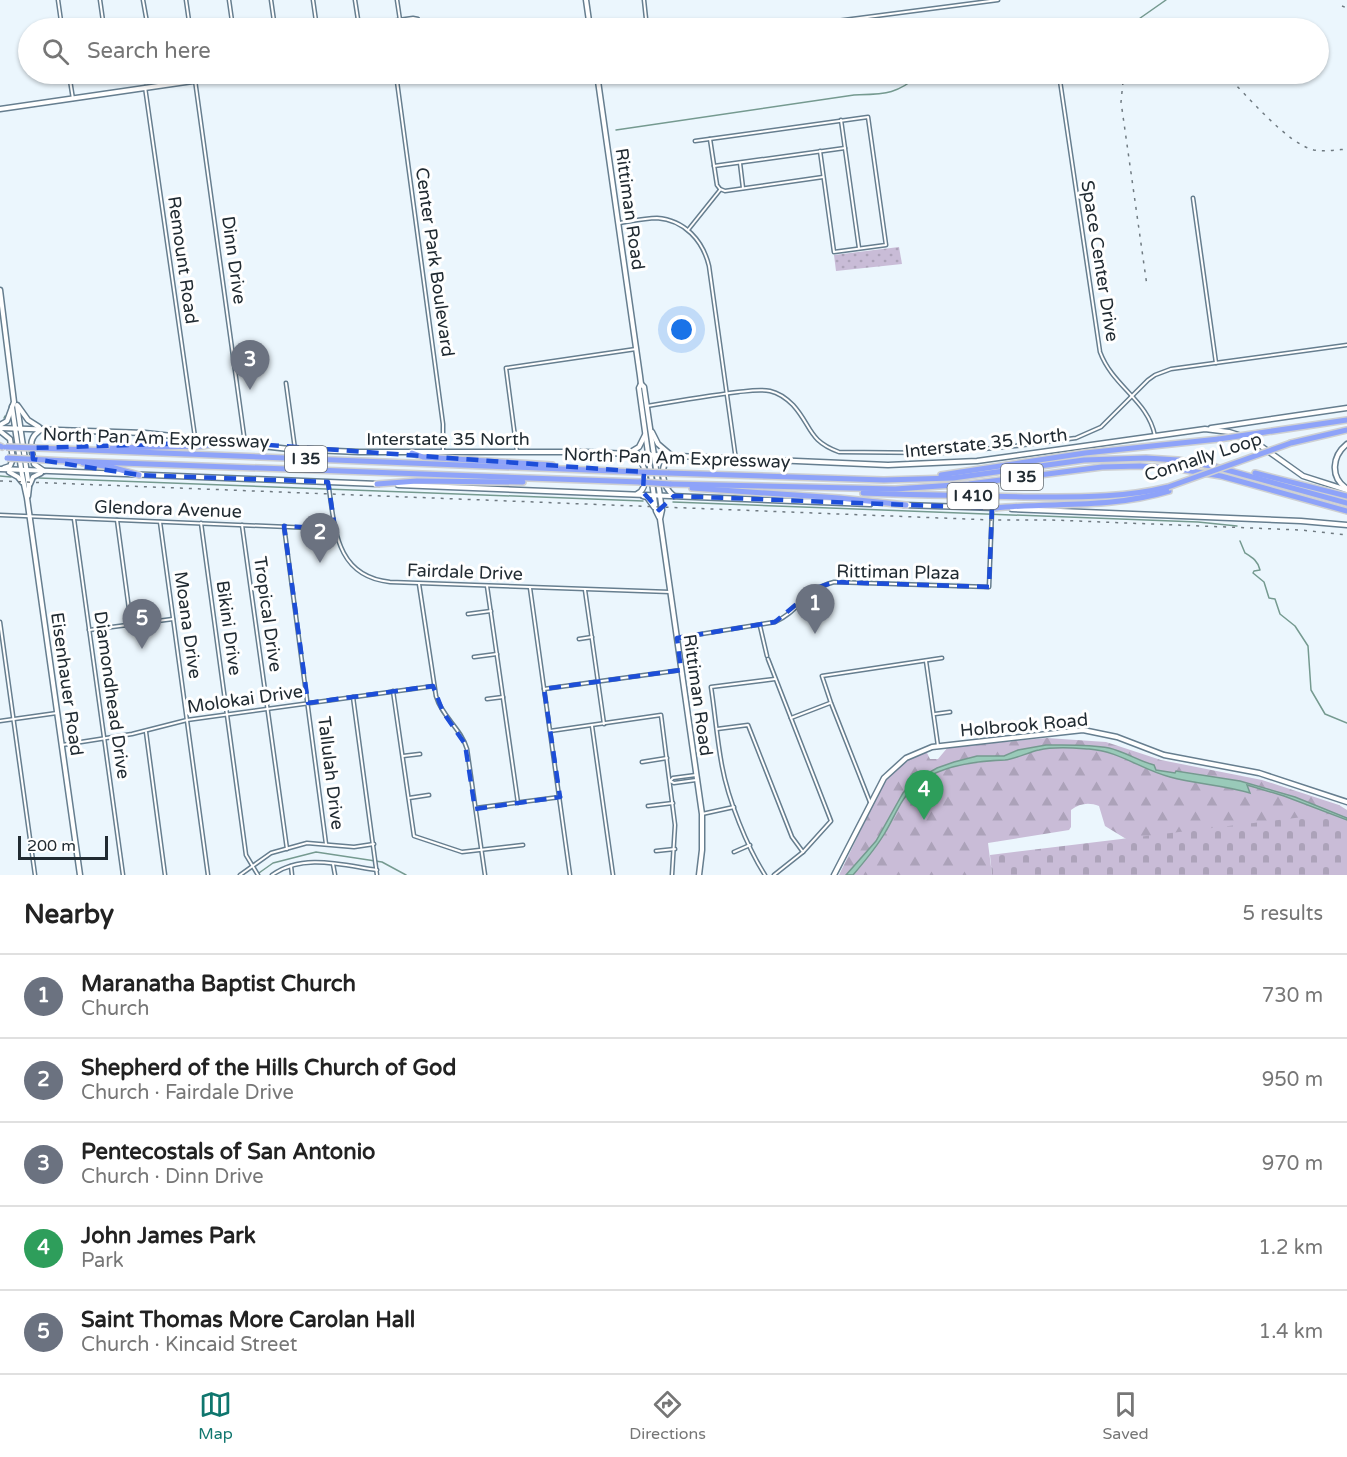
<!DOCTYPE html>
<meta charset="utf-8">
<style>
:root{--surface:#fff;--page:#f6f6f6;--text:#222;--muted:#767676;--line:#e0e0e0;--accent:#0f766e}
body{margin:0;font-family:"Varela Round",sans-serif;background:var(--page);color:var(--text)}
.scale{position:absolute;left:18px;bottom:15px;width:90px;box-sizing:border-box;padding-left:6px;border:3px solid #212b32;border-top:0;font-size:16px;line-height:21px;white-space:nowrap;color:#212b32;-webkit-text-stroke:4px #fff;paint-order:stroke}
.you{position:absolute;left:682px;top:330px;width:21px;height:21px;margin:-15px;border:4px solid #fff;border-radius:50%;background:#1a73e8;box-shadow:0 0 0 9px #1a73e833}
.badge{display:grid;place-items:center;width:39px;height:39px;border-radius:50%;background:var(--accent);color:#fff;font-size:20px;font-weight:700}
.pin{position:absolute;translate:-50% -50px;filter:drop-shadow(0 2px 3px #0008)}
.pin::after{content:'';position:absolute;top:32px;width:21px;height:18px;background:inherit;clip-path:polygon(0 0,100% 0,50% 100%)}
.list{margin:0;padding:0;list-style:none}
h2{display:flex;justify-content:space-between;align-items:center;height:78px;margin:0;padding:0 24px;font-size:26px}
h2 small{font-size:20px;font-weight:400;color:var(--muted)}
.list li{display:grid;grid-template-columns:39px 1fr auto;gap:18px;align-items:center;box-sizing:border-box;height:84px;padding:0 24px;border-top:2px solid var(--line)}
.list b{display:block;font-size:22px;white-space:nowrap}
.list p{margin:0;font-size:20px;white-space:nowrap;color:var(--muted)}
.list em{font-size:20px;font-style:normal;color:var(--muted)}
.icon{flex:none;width:33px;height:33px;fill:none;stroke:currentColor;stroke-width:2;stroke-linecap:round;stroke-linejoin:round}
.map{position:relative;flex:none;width:1347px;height:875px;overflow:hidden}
.search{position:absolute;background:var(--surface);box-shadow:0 2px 4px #0004;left:18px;right:18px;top:18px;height:66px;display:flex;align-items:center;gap:15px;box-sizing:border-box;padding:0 21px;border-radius:33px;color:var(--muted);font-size:22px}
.sheet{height:498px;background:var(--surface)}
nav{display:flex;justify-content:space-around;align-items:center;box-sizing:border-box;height:84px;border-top:2px solid var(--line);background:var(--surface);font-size:16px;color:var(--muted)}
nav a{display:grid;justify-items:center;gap:3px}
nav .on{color:var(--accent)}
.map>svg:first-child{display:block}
.green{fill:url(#green-dots)}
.forest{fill:url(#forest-firs)}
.cemetery{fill:url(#cemetery-stones)}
.water{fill:#99cab9;stroke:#759a90;stroke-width:1.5}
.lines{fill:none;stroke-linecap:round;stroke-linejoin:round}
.stream{stroke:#759a90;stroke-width:1.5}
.street-casing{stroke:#667e8f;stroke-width:5}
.secondary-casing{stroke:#667e8f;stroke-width:7}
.highway-casing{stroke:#ced0d2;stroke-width:8}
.street{stroke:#fff;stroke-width:2}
.secondary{stroke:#fff;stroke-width:4}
.highway{stroke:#8ea3f9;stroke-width:5}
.rail{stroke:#6f7a81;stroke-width:1.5;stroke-dasharray:3 6;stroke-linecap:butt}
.highway-bridge-casing{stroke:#ced0d2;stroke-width:8;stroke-linecap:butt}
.highway-bridge{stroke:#8ea3f9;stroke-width:5}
.marked{fill:none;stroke:#1d4ed8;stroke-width:4.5;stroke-dasharray:12 8;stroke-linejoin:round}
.labels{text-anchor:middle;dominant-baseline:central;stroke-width:6;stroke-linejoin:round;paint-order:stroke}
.shield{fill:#fff;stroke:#646b70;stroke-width:1.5}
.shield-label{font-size:16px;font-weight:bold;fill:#212b32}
.street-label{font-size:18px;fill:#212b32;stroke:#fff}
</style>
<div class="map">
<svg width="1347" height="875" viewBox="0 0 1347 875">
<defs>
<pattern id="green-dots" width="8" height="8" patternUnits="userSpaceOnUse" patternTransform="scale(1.5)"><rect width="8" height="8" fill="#c9bcd7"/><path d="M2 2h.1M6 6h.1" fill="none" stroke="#aca2b9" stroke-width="1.8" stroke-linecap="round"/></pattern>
<pattern id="forest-firs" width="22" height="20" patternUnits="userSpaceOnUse" patternTransform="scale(1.5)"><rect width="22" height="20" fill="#c9bcd7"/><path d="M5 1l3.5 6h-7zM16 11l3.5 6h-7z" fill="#aca2b9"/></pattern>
<pattern id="cemetery-stones" width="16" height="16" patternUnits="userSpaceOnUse" patternTransform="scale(1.5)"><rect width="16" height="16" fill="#c9bcd7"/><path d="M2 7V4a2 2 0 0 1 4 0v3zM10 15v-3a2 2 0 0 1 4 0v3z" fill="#aca2b9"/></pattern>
</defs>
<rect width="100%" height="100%" fill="#ebf6fd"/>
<!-- green -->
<polygon class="green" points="899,247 902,264 836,271 834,255"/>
<!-- forest -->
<path class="forest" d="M1047 738 1106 742 1161 760 1262 780 1339 805 1347 810V875L1167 864 1105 826 1099 806C1089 802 1080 803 1071 810V827L1069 830 988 843 992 875H839L884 782C896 767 909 759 926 751L930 759H938L948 747Z"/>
<!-- cemetery -->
<polygon class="cemetery" points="1328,814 1347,820 1347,875 992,875 990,855"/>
<!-- water -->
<path class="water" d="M1046 745C1067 745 1088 744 1109 748 1123 751 1139 761 1154 765L1156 770 1175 773 1176 771 1240 781 1295 797 1347 818V820L1284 796 1247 785 1250 793C1224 785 1196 784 1170 777 1142 770 1119 751 1089 749 1074 748 1055 746 1039 750 1029 752 1015 759 1005 760 976 761 938 765 915 786 901 798 895 816 886 831 877 847 865 861 853 875H846L876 841 903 793 914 781 937 768 954 762 977 756H1004L1018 750Z"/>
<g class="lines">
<!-- stream -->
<g class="stream">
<polyline points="1126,28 1166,0"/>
<path d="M616 130 854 95C886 94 895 95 921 74"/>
<polyline points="4,418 5,416"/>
<polyline points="0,476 11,477"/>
<polyline points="39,478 643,501"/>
<polyline points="673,502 1198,522 1237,526"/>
<path d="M1240 541 1245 553C1253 558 1258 561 1260 570L1254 571 1253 573 1264 582 1269 598 1275 599 1280 614 1295 626 1308 646 1311 690 1325 714 1347 723"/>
<polyline points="256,875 273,863 316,852 382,862 406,875"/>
</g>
<defs>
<g id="street">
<polyline points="58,0 62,28"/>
<polyline points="100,0 104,28"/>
<polyline points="143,0 148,28"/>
<polyline points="186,0 190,28"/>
<polyline points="229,0 233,28"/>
<polyline points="271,0 275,28"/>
<polyline points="313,0 317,28"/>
<polyline points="355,0 359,26"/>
<polyline points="397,0 400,20"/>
<polyline points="644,0 647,28"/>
<polyline points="342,28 413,18 418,19 420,28"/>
<polyline points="783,28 998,0"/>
<polyline points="69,74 73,99"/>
<polyline points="396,74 443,424 443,451"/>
<path d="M1059 74 1100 352C1113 387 1148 400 1155 436"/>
<polyline points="195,80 245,443"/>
<polyline points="145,87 195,437"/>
<polyline points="841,120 859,248"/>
<polyline points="710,139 717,185 720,189"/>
<polyline points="695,141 868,117 886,245 834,252 820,151"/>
<polyline points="740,163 743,188"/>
<polyline points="714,166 845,148"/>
<polyline points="720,189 725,191 823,177"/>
<polyline points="1193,198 1216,363"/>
<path d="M620 223C632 221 645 218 657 218 685 220 703 241 709 266L736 460"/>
<polyline points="688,230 720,190"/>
<polyline points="286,383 295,449"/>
<path d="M647 406C677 401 707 396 738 392 748 391 759 389 770 391 779 393 786 398 793 405 812 426 808 441 839 452L940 453 1015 446 1076 438 1101 427 1148 380 1155 375 1171 369 1347 345"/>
<polyline points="517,452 506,368 636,349"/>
<path d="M328 482C335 526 334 576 390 582L670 592"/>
<polyline points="0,515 335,529"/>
<polyline points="74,519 123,875"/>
<polyline points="117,520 131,624"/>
<polyline points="160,522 208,875"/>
<polyline points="201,523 246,855 258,875"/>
<polyline points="242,525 287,849"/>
<polyline points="284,526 326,844"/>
<path d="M419 584 436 696C442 717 461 728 467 749L485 875"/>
<polyline points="487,586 518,803"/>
<polyline points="530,588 570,875"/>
<polyline points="585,590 604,724"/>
<polyline points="468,614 491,611"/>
<polyline points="0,622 35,875"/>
<polyline points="760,626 767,656"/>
<polyline points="89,630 173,619"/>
<path d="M677 638 775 622C800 611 803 590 834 582L989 587 992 510"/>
<polyline points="579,639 592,637"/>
<polyline points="474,657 497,654"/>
<polyline points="768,659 831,821 803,852 774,875"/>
<polyline points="926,661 938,746"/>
<polyline points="544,689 681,670"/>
<polyline points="393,691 414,836 462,852 523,845"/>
<polyline points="353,697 377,875"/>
<polyline points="487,699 503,697"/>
<polyline points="935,714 950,712"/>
<polyline points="791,718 830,703"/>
<polyline points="0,721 57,713"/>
<polyline points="592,726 613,875"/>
<polyline points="717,729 748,725 792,837 803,852"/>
<polyline points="550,731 661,715 675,825 672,875"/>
<polyline points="146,732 165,875"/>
<polyline points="62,745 132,734 187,720 434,686"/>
<polyline points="403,756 420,754"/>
<polyline points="642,762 667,758"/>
<polyline points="670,781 674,783 696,780"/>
<polyline points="670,781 673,778 696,775"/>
<polyline points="409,798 429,795"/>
<polyline points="870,802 831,703 822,676 942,658"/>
<polyline points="648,806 673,803"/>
<polyline points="476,808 560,797"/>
<polyline points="702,814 734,807"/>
<polyline points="656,851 675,849"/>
<polyline points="734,852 750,845"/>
<polyline points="333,864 335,875"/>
<polyline points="291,866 292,875"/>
<polyline points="240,875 271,853 307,843 354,847 374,844"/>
<path d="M272 875C303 853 342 865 377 870"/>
<path d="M765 875C747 847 728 799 722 766 717 740 715 713 711 687L775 679"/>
</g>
<g id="secondary">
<polyline points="586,0 590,28"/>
<polyline points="582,28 589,21"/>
<polyline points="597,74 640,376 641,384 639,388 656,511 659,517"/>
<polyline points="0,109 241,74"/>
<polyline points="0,290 14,402 7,421 0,425"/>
<polyline points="641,384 644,387 662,510 660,519 702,814 702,850 699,875"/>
<polyline points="17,405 29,487 28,496"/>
<polyline points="18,406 28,420 39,427"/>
<polyline points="12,407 22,475 27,498 80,875"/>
<polyline points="0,428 145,433 289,449 359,452 585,452 888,465 977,461 1205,429 1229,432 1251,439 1303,476 1347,490"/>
<polyline points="1211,428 1347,408"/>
<path d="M42 429C26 439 32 448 34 464L44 471"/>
<polyline points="0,431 10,439 13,459 10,466 4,468"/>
<polyline points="652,432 658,444 672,456"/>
<polyline points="629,453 639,447 645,435"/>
<path d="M636 455C646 462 650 488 637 494"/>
<path d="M671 457C658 465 662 487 674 496"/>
<polyline points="0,469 378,484"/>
<polyline points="9,472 18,477 22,482"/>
<polyline points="30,484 33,477 41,473"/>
<polyline points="398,485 870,504"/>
<path d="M1346 488C1330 477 1332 456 1347 444"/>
<polyline points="643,496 647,497 654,507"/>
<polyline points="904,505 996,508"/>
<polyline points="1012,509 1301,521 1347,525"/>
<polyline points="834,875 884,778 906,758 932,747 1083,730 1117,737 1164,755 1259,773 1347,802"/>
</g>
<g id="highway">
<polyline points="1259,433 1347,420"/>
<polyline points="1291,443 1347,430"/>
<polyline points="0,446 2,447"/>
<polyline points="37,448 638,472"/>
<polyline points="112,448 202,446 227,442"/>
<polyline points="412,453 423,457 552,465"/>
<polyline points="67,461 640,482"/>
<polyline points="83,463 111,467 139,475"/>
<polyline points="668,473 884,480 953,478 1084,460 1146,458 1178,460 1216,467 1347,503"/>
<polyline points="1255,473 1347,496"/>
<polyline points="941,475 1085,453 1219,439"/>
<polyline points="377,484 417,481 523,482"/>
<polyline points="670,484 895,489 969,484 1102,467 1140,466 1179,469 1221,476 1347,511"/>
<polyline points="692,488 839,498 906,505"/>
<path d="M863 493C920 495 976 496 1032 497 1078 497 1124 498 1168 487"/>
<path d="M995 508C1055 502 1109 509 1169 491"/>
</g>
</defs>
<!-- street casing -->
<use href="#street" class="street-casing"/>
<!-- secondary casing -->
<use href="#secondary" class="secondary-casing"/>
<!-- highway casing -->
<use href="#highway" class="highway-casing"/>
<!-- street -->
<use href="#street" class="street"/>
<!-- secondary -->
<use href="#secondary" class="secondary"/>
<!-- highway -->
<use href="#highway" class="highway"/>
<!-- rail -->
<g class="rail">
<polyline points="1342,6 1347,8"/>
<polyline points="1127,74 1123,82 1121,102 1147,286"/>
<path d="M1225 74C1246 94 1287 144 1314 150 1325 152 1336 150 1347 149"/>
<polyline points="0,481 992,520 1052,520 1301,530 1347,535"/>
</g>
<defs>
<g id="highway-bridge">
<polyline points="1219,439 1259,433"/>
<polyline points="6,447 37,448"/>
<polyline points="7,458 67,461"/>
<polyline points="638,472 668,473"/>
<polyline points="640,482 670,484"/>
<polyline points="1168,487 1291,443"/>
</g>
</defs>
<!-- highway-bridge casing -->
<use href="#highway-bridge" class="highway-bridge-casing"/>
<!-- highway-bridge -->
<use href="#highway-bridge" class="highway-bridge"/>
</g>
<!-- marked area -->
<path class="marked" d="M227 442 644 472 643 492 659 510 674 496 992 508 989 587 834 582 816 588 775 622 677 638 681 670 544 689 560 797 475 809 465 744 443 712 433 686 308 703 284 526 335 529 328 482 139 475 33 459 32 448Z"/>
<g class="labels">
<!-- shield labels -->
<g class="shield">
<rect x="285" y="446" width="42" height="26" rx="4.5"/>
<rect x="1001" y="464" width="42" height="26" rx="4.5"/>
<rect x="947.5" y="483" width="51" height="26" rx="4.5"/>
</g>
<g class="shield-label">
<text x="306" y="459">I 35</text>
<text x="1022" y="477">I 35</text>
<text x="973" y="496">I 410</text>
</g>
<!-- street labels -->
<g class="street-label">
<text transform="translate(630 209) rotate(82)">Rittiman Road</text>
<text transform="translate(183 260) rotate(82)">Remount Road</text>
<text transform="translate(234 260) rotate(82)">Dinn Drive</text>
<text transform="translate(1100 261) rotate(81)">Space Center Drive</text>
<text transform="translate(435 262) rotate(82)">Center Park Boulevard</text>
<text transform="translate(156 438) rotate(2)">North Pan Am Expressway</text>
<text x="448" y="439">Interstate 35 North</text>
<text transform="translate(986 443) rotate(-6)">Interstate 35 North</text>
<text transform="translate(1203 457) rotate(-18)">Connally Loop</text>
<text transform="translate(677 458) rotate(2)">North Pan Am Expressway</text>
<text transform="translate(168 509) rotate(2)">Glendora Avenue</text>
<text transform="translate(465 572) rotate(2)">Fairdale Drive</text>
<text transform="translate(898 572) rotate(1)">Rittiman Plaza</text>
<text transform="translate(268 614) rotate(82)">Tropical Drive</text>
<text transform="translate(188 625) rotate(82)">Moana Drive</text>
<text transform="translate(229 628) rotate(82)">Bikini Drive</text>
<text transform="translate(67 684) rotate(82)">Eisenhauer Road</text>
<text transform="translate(112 695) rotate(82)">Diamondhead Drive</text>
<text transform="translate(698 695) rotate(82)">Rittiman Road</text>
<text transform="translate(245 699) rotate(-8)">Molokai Drive</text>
<text transform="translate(1024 725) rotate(-5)">Holbrook Road</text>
<text transform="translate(331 773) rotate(83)">Tallulah Drive</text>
</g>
</g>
</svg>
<div class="scale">200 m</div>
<div class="you"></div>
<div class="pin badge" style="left:815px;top:634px;background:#6b7280">1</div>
<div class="pin badge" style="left:320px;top:563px;background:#6b7280">2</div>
<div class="pin badge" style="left:250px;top:390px;background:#6b7280">3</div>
<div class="pin badge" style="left:924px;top:820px;background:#2e9e5b">4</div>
<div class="pin badge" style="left:142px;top:649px;background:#6b7280">5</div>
<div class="search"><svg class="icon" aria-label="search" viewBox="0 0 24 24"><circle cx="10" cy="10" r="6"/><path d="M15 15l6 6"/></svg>Search here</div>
</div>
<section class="sheet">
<h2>Nearby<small>5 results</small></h2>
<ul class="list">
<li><span class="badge" style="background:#6b7280">1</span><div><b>Maranatha Baptist Church</b><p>Church</p></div><em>730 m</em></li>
<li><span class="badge" style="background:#6b7280">2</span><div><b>Shepherd of the Hills Church of God</b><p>Church · Fairdale Drive</p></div><em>950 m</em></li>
<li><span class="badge" style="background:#6b7280">3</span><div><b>Pentecostals of San Antonio</b><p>Church · Dinn Drive</p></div><em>970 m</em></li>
<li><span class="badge" style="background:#2e9e5b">4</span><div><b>John James Park</b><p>Park</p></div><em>1.2 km</em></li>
<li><span class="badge" style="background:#6b7280">5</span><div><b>Saint Thomas More Carolan Hall</b><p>Church · Kincaid Street</p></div><em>1.4 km</em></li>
</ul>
</section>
<nav>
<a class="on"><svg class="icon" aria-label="map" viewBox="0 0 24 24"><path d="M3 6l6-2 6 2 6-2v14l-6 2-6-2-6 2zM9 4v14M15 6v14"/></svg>Map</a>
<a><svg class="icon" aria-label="directions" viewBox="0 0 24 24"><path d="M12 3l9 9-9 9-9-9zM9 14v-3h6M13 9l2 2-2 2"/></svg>Directions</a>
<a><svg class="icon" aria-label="saved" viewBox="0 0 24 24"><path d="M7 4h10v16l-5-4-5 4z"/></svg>Saved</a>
</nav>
